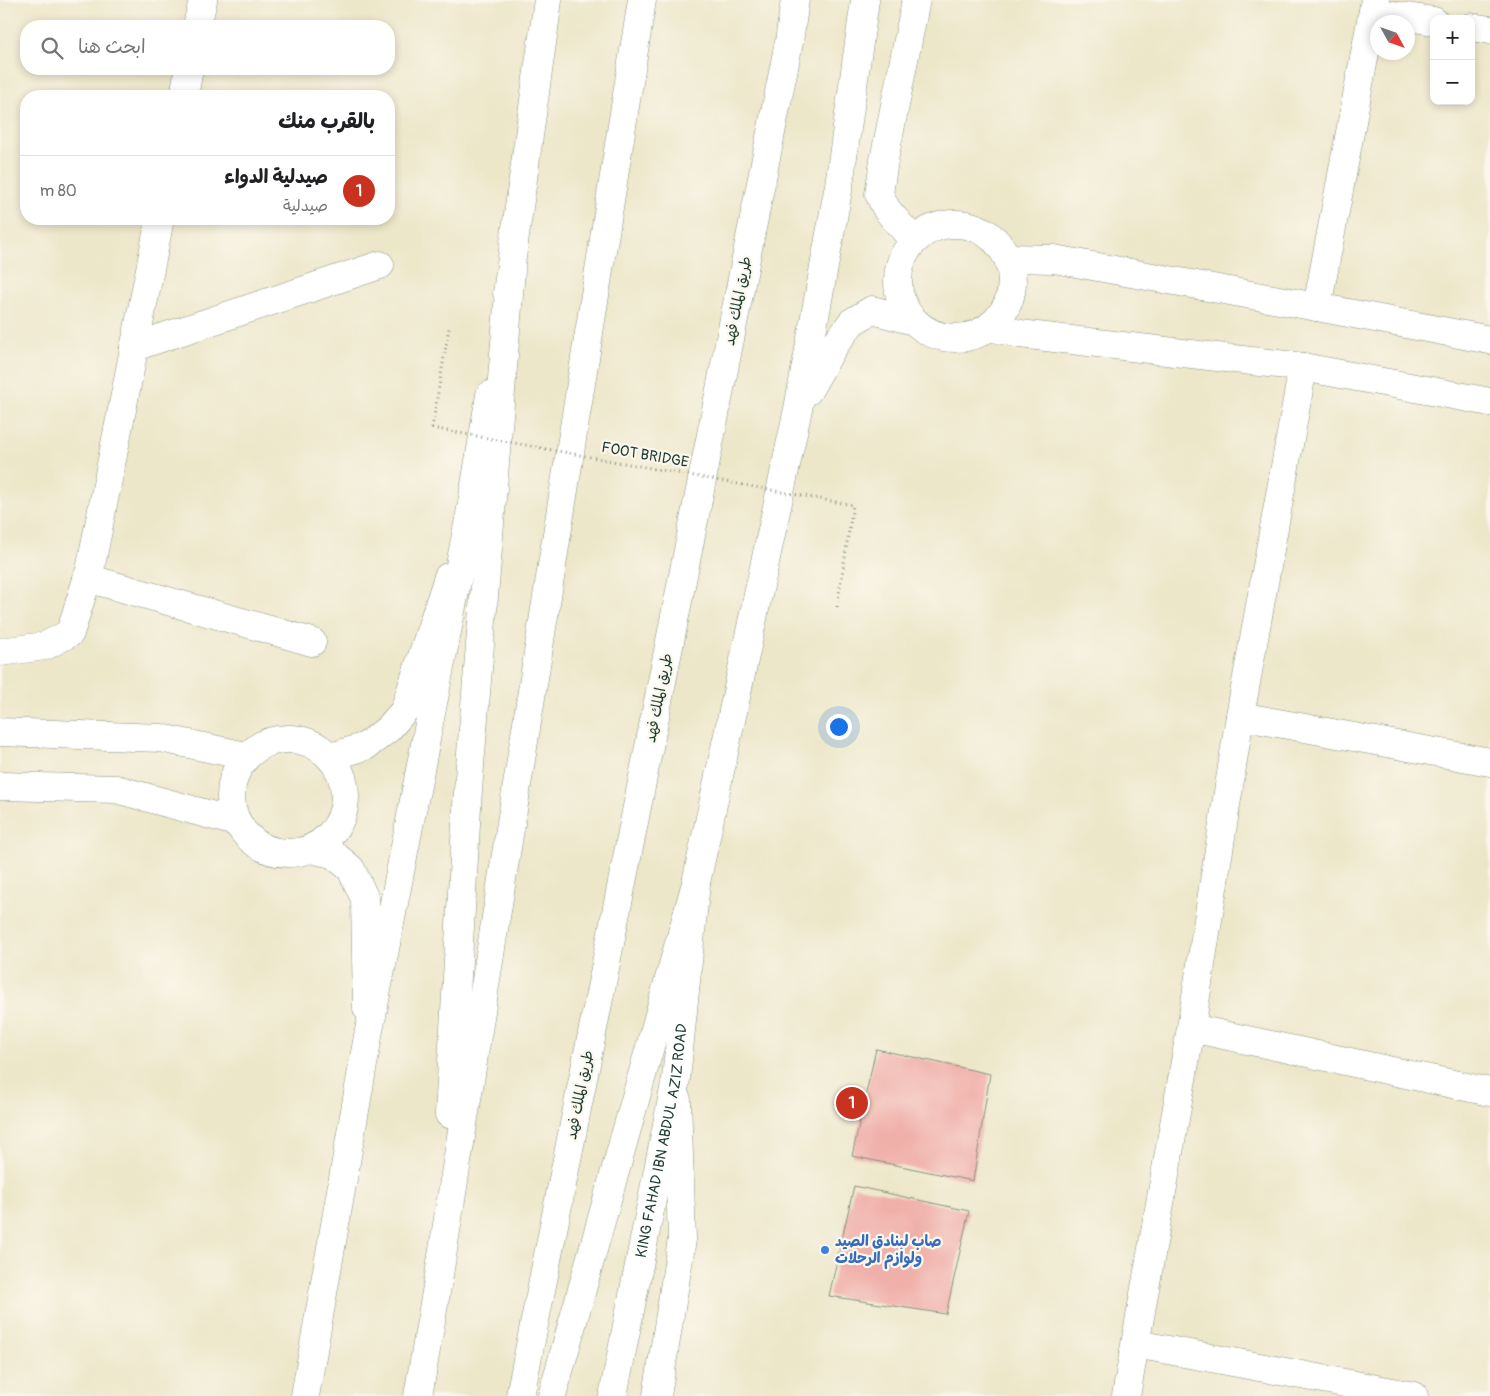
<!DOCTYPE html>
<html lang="ar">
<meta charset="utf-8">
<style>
:root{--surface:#fff;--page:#f2f2f2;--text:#202124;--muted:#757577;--line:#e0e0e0;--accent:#c8321e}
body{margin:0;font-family:Pangolin,"Playpen Sans Arabic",sans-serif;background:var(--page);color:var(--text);direction:rtl}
.controls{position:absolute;right:15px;top:15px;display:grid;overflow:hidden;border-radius:10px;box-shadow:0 2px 8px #0003}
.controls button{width:45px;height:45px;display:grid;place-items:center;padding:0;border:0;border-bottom:1px solid var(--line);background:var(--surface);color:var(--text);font:25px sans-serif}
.compass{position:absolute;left:1370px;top:15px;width:45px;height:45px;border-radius:50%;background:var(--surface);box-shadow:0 2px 8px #0003;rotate:130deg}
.you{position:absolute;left:838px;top:726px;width:18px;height:18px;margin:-12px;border:4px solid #fff;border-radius:50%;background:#1a73e8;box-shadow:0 0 0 8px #1a73e833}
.badge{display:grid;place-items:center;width:32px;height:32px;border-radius:50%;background:var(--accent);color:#fff;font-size:16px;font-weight:700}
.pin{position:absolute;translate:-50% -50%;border:2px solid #fff;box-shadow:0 1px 5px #0006}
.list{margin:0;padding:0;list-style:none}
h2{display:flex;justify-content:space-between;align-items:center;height:65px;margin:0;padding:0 20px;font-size:21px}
h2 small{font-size:16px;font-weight:400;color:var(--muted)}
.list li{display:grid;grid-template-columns:32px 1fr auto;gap:15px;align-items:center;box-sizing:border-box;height:70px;padding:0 20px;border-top:1px solid var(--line)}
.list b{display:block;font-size:19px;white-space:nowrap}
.list p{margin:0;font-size:16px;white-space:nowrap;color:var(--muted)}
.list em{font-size:16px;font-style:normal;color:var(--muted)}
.icon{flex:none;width:28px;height:28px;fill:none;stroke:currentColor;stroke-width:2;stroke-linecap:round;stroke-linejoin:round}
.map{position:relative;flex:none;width:1490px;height:1396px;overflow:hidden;direction:ltr}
.search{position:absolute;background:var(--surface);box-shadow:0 2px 8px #0003;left:20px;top:20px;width:375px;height:55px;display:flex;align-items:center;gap:12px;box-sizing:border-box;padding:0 18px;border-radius:20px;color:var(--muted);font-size:19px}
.panel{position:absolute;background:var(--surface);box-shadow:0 2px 8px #0003;left:20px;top:90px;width:375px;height:135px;border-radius:20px;direction:rtl}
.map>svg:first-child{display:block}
.building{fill:#f0b0aa}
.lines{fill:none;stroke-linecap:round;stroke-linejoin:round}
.minor-casing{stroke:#86927f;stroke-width:29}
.major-casing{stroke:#86927f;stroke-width:29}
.highway-casing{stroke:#86927f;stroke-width:29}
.path{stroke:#86927f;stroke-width:3;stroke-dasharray:1 4;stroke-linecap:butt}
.minor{stroke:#fff;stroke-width:28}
.major{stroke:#fff;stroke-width:28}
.highway{stroke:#fff;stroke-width:28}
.path-bridge{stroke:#86927f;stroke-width:3;stroke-dasharray:1 4;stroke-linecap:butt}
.shop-dot{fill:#3f7fe0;stroke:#fbf7ec;stroke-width:2}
.labels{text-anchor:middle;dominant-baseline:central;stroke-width:4.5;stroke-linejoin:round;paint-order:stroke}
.street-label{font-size:15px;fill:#1f3d34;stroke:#fbf7ec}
.shop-label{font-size:15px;font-weight:bold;fill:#366cbe;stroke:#fbf7ec;text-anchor:start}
</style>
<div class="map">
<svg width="1490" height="1396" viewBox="0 0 1490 1396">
<rect width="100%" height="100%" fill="#fbf7ec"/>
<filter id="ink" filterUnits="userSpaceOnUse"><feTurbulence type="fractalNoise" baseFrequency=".02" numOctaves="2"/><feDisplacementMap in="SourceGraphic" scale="10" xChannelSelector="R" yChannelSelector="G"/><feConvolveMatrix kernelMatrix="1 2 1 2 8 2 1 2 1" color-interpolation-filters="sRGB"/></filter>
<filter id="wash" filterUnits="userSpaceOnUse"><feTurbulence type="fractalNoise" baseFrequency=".0096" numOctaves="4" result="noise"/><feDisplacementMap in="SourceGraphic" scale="20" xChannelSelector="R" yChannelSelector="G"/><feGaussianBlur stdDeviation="1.12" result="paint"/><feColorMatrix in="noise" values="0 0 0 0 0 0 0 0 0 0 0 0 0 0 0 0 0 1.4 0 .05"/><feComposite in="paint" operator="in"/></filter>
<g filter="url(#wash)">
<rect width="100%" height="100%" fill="#ede7ca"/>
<g id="blocks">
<!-- building -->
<g class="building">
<polygon points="876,1049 990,1074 973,1181 852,1156"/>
<polygon points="854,1186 969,1211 946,1314 829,1296"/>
</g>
</g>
</g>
<g filter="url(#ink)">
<use href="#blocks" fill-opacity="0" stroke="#86927f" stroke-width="1"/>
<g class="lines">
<defs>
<g id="minor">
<polyline points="1373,12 1434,21"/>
<polyline points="197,26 203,0"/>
<polyline points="1471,27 1490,30"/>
<polyline points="184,96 189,69"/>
<circle cx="955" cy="281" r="57"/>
<polyline points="914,241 887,210 879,194 884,160 916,0"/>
<polyline points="1008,258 1054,259 1317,307 1490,340"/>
<polyline points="1317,307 1375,0"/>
<polyline points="990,327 1020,334 1303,367 1490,402"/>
<polyline points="134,347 380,265"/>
<polyline points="808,391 833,347 852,322 872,310 914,321"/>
<polyline points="87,578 312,642"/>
<polyline points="0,652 45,646 70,633 90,570 160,219"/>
<polyline points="1240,716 1490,762"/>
<polyline points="0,732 161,738 246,756"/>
<circle cx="288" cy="796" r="57"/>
<polyline points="331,757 366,746 388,729 404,711 448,577"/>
<polyline points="0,786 116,789 236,822"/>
<polyline points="311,849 333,854 351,869 365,899 367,1008"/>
<polyline points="1191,1028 1490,1092"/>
<polyline points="1136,1344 1414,1396"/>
<polyline points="552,1396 696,883 798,409 839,185 865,0"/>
<polyline points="657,1396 682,1239 677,1100"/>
<polyline points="1126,1396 1191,1028 1240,716 1303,367"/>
</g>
<g id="major">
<polyline points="507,293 548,0"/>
<polyline points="305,1396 368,1036 471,509 490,395"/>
<path id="s1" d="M613 1396 676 1079 696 883"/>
</g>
<g id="highway">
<polyline points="449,1114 468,790 511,270"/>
<polyline points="418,1396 439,1275 642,0"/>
<polyline points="520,1396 789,42 795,0"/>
</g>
</defs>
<!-- minor casing -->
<use href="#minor" class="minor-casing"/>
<!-- major casing -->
<use href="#major" class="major-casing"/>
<!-- highway casing -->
<use href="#highway" class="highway-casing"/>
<!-- path -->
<g class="path">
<polyline points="432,428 449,328"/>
<polyline points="837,607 853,505"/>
</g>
<!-- minor -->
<use href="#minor" class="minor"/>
<!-- major -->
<use href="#major" class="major"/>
<!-- highway -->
<use href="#highway" class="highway"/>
<!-- path-bridge -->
<polyline class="path-bridge" points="432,428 853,505"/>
</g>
</g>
<!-- markers -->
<circle class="shop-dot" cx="825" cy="1250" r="5"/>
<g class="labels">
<!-- street labels -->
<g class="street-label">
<text transform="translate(738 301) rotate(-79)">طريق الملك فهد</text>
<text transform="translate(645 455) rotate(10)">FOOT BRIDGE</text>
<text transform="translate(659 698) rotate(-79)">طريق الملك فهد</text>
<text transform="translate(580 1095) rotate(-79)">طريق الملك فهد</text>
<text stroke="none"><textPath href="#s1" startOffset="260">KING FAHAD IBN ABDUL AZIZ ROAD</textPath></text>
</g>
<!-- shop labels -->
<g class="shop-label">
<text x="835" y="1241">صاب لبنادق الصيد<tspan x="835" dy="17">ولوازم الرحلات</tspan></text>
</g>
</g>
</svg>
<div class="controls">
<button>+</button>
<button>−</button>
</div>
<svg class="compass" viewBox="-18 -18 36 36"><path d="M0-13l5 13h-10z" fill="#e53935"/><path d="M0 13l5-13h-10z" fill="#757577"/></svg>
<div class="you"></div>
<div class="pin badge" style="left:852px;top:1103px">1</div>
<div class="search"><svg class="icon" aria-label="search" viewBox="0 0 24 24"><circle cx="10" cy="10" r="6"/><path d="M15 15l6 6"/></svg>ابحث هنا</div>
<section class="panel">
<h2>بالقرب منك<small></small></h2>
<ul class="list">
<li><span class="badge">1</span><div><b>صيدلية الدواء</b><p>صيدلية</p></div><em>80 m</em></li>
</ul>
</section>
</div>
